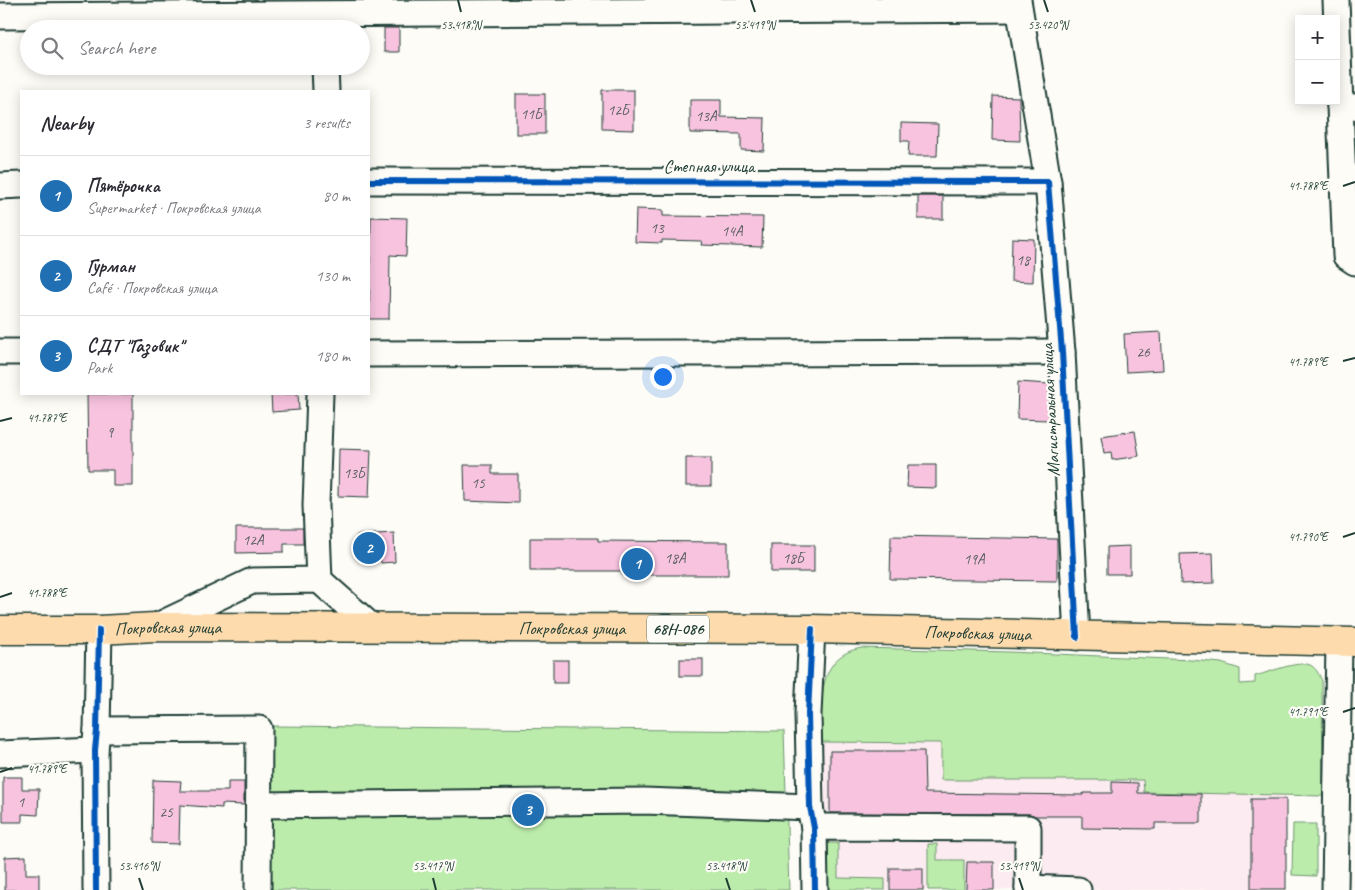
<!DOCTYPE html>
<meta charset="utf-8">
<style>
:root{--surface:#fff;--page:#f2f2f3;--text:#2b2b33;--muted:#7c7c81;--line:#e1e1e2;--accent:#1f6fb2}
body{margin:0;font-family:Caveat,sans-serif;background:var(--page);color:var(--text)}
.controls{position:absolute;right:15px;top:15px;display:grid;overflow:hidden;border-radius:0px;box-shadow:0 2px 12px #0003}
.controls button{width:45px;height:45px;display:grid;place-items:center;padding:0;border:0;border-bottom:1px solid var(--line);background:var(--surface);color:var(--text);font:25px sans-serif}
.you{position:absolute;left:662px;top:376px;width:18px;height:18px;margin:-12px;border:4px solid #fff;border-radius:50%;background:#1a73e8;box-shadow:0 0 0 8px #1a73e833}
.badge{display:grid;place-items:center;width:32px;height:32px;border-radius:50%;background:var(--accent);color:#fff;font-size:16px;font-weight:700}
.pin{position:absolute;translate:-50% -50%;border:2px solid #fff;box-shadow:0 1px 5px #0006}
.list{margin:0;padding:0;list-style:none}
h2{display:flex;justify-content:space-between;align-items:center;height:65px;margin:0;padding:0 20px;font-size:21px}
h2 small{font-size:16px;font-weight:400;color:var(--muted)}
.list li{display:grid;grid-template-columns:32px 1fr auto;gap:15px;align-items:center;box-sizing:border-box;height:80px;padding:0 20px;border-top:1px solid var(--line)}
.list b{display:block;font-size:19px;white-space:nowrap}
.list p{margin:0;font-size:16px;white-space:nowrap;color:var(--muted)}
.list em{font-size:16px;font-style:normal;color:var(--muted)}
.icon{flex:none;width:28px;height:28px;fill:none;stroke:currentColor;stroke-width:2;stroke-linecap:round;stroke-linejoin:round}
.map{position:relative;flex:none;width:1355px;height:890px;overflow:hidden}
.search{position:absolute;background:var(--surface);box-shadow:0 2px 12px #0003;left:20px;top:20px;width:350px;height:55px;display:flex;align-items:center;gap:12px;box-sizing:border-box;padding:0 18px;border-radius:28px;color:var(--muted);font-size:19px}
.panel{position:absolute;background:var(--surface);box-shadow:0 2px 12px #0003;left:20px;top:90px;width:350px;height:305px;border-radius:0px}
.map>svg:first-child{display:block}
.built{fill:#fcebf0}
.green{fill:#bcecab;stroke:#6e9470}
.building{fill:#f8c3df;stroke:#1f3d34}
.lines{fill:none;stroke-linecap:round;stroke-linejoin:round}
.minor-casing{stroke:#1f3d34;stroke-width:29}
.major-casing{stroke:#1f3d34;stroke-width:31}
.minor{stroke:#fdfcf7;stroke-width:25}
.major{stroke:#fedbac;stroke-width:28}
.cycleway-casing{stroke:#fdfcf7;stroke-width:9}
.cycleway{stroke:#0057b8;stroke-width:6}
.ticks{fill:none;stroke:#1f3d34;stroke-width:2}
.labels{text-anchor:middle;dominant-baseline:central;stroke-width:4.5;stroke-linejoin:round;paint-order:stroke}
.number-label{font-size:15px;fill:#555e5f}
.shield{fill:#fdfcf7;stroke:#62766e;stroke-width:1}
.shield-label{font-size:16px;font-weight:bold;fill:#1f3d34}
.street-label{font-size:18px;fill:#1f3d34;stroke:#fdfcf7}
.ticks-label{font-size:12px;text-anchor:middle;fill:#1f3d34;stroke:#fdfcf7;stroke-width:4.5;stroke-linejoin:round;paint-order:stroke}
</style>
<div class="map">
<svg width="1355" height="890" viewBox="0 0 1355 890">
<rect width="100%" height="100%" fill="#fdfcf7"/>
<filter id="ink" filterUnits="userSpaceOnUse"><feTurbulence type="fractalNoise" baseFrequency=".02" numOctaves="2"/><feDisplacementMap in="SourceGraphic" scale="10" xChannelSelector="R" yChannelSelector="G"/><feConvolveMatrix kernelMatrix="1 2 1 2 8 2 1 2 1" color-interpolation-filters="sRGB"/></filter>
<g filter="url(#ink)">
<!-- built -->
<polygon class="built" points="822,742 941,743 1286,796 1286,890 824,890"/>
<!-- green -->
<g class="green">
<path d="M862 648 1009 652 1191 660 1221 663 1240 669V684L1255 683V676C1267 673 1299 660 1310 665 1316 668 1319 674 1322 681L1323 796 1144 792 1143 780H941V743L822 742C821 707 815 655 862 648Z"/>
<polygon points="271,726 784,731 789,890 267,890"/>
<polygon points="1293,824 1316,824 1316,876 1292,875"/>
<polygon points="824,843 838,843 838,878 885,879 885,890 824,890"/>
<polygon points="928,844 937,844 937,860 964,860 964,890 928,890"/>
</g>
<!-- building -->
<g class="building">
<rect x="384" y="28" width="15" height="24"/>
<polygon points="602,90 634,90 634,130 602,129"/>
<rect x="516" y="94" width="29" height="40"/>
<polygon points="993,96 1019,97 1020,141 992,140"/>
<polygon points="690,100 721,100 721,117 765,118 764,151 741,150 741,134 690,133"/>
<polygon points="901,123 938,124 937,156 908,156 909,141 901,141"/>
<rect x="918" y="196" width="25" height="23"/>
<polygon points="636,209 663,210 663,216 763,217 762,247 701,245 702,241 662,240 662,243 635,242"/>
<polygon points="371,217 407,218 406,256 390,255 389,319 369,319"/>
<polygon points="1012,238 1034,239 1033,282 1011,281"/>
<polygon points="1161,332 1163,370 1126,372 1124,334"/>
<polygon points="1018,382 1049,384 1049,420 1017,419"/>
<polygon points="87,394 133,394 133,486 113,486 113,470 88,470"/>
<polygon points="271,394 298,394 299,410 272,412"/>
<polygon points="1135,431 1139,456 1112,460 1111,452 1104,453 1101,436"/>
<polygon points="339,449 371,450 369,497 338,496"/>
<rect x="686" y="458" width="25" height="28"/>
<polygon points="464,465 492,465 492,474 518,474 518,503 465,501"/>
<polygon points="908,465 936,465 936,488 907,487"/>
<polygon points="236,528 303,528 303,544 284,544 284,552 236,553"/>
<polygon points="394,533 395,562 381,563 380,554 358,556 357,535"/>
<polygon points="891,536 1057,539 1057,581 890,579"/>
<polygon points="530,538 598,538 598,541 728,542 728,575 622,575 622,571 530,571"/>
<rect x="771" y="545" width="43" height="27"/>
<polygon points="1130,546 1130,574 1107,574 1107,547"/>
<polygon points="1213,553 1214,583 1181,584 1180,554"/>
<rect x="680" y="659" width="23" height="17"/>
<rect x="553" y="660" width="15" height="23"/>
<polygon points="830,751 924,751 925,793 1083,795 1083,793 1112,793 1112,782 1138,783 1138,793 1201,794 1201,823 1155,823 1155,829 1082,828 1082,816 1035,816 1028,814 830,813"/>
<polygon points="3,777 22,777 22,789 39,789 38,815 22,814 22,822 3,822"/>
<polygon points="153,780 181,781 180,791 228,791 228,782 244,782 244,805 222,804 222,808 180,805 179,844 152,843"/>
<rect x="1251" y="799" width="35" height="90"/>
<polygon points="26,856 26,874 39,874 39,890 5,890 5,857"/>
<polygon points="967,862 994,862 994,890 966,890"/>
<rect x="890" y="868" width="33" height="22"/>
</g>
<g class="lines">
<defs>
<g id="minor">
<polyline points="1018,0 1048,182 1062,352 1077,637"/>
<polyline points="1336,0 1340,106"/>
<polyline points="0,16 1019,9"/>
<polyline points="325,66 326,91"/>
<polyline points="1355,107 1340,106 1346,256 1355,262"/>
<polyline points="369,181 1048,182"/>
<polyline points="0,186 21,185"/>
<polyline points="0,352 21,352"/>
<polyline points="369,354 1062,352"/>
<polyline points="319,580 316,505 320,394"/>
<polyline points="155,627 252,581 319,580 373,628"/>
<polyline points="812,629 808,714 810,807 814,828 815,890"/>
<polyline points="97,730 259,729 258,890"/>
<polyline points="0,754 95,750"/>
<polyline points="259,805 644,801 810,807"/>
<polyline points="814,828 824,827 1028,828 1028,888"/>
<polyline points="96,890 95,750 97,730 99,630"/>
<polyline points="1028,890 1028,888 1078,890"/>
<polyline points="1335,890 1339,642"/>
</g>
<g id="major">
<path id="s1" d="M0 630H99L155 627 812 629 1355 642"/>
</g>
</defs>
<!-- minor casing -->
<use href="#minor" class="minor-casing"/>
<!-- major casing -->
<use href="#major" class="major-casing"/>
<!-- minor -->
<use href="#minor" class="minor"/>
<!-- major -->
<use href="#major" class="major"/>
<defs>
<g id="cycleway">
<polyline points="369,181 1048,182 1062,352 1077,637"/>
<polyline points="812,629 808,714 810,807 814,828 815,890"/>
<polyline points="96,890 95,750 97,730 99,630"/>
</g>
</defs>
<!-- cycleway casing -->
<use href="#cycleway" class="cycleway-casing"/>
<!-- cycleway -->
<use href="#cycleway" class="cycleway"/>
</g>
</g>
<!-- ticks -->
<path class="ticks" d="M458 0 461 12M751 0 755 12M1044 0 1048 12M1343 186 1355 182M1343 361 1355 358M0 421 12 418M1343 537 1355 533M0 597 12 593M1343 712 1355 708M0 772 12 768M139 878 143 890M433 878 436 890M726 878 730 890M1019 878 1023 890"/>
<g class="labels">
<!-- number labels -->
<g class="number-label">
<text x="618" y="110">12Б</text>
<text x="531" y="114">11Б</text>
<text x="706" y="116">13А</text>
<text x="657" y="228">13</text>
<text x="732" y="231">14А</text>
<text x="1023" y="260">18</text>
<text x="1143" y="352">26</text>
<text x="110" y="432">9</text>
<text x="354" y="473">13Б</text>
<text x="478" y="483">15</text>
<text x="253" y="540">12А</text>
<text x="675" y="558">18А</text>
<text x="793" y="558">18Б</text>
<text x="974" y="559">19А</text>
<text x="21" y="802">1</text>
<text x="166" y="812">25</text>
</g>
<!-- shield labels -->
<rect class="shield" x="647" y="615.5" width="62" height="27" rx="4"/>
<g class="shield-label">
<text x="678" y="629">68Н-086</text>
</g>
<!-- street labels -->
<g class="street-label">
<text x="709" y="166">Степная улица</text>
<text transform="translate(1050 410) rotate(-93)">Магистральная улица</text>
<text stroke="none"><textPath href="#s1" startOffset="168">Покровская улица</textPath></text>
<text stroke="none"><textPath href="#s1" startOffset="572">Покровская улица</textPath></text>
<text stroke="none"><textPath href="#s1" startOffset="978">Покровская улица</textPath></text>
</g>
</g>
<g class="ticks-label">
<text x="461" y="29">53.418°N</text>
<text x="755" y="29">53.419°N</text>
<text x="1048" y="29">53.420°N</text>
<text x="1308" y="190">41.788°E</text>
<text x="1308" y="366">41.789°E</text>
<text x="47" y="422">41.787°E</text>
<text x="1308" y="541">41.790°E</text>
<text x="47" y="597">41.788°E</text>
<text x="1308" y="716">41.791°E</text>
<text x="47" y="773">41.789°E</text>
<text x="139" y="870">53.416°N</text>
<text x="433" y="870">53.417°N</text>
<text x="726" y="870">53.418°N</text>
<text x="1019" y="870">53.419°N</text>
</g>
</svg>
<div class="controls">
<button>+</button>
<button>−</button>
</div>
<div class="you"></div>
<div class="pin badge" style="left:637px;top:564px">1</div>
<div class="pin badge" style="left:369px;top:548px">2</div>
<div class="pin badge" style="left:528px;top:810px">3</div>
<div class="search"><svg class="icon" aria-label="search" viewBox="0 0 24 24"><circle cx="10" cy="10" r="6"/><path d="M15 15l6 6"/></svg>Search here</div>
<section class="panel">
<h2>Nearby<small>3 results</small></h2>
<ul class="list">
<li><span class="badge">1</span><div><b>Пятёрочка</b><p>Supermarket · Покровская улица</p></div><em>80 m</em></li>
<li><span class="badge">2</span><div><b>Гурман</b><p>Café · Покровская улица</p></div><em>130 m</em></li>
<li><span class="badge">3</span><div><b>СДТ &quot;Газовик&quot;</b><p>Park</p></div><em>180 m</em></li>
</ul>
</section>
</div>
